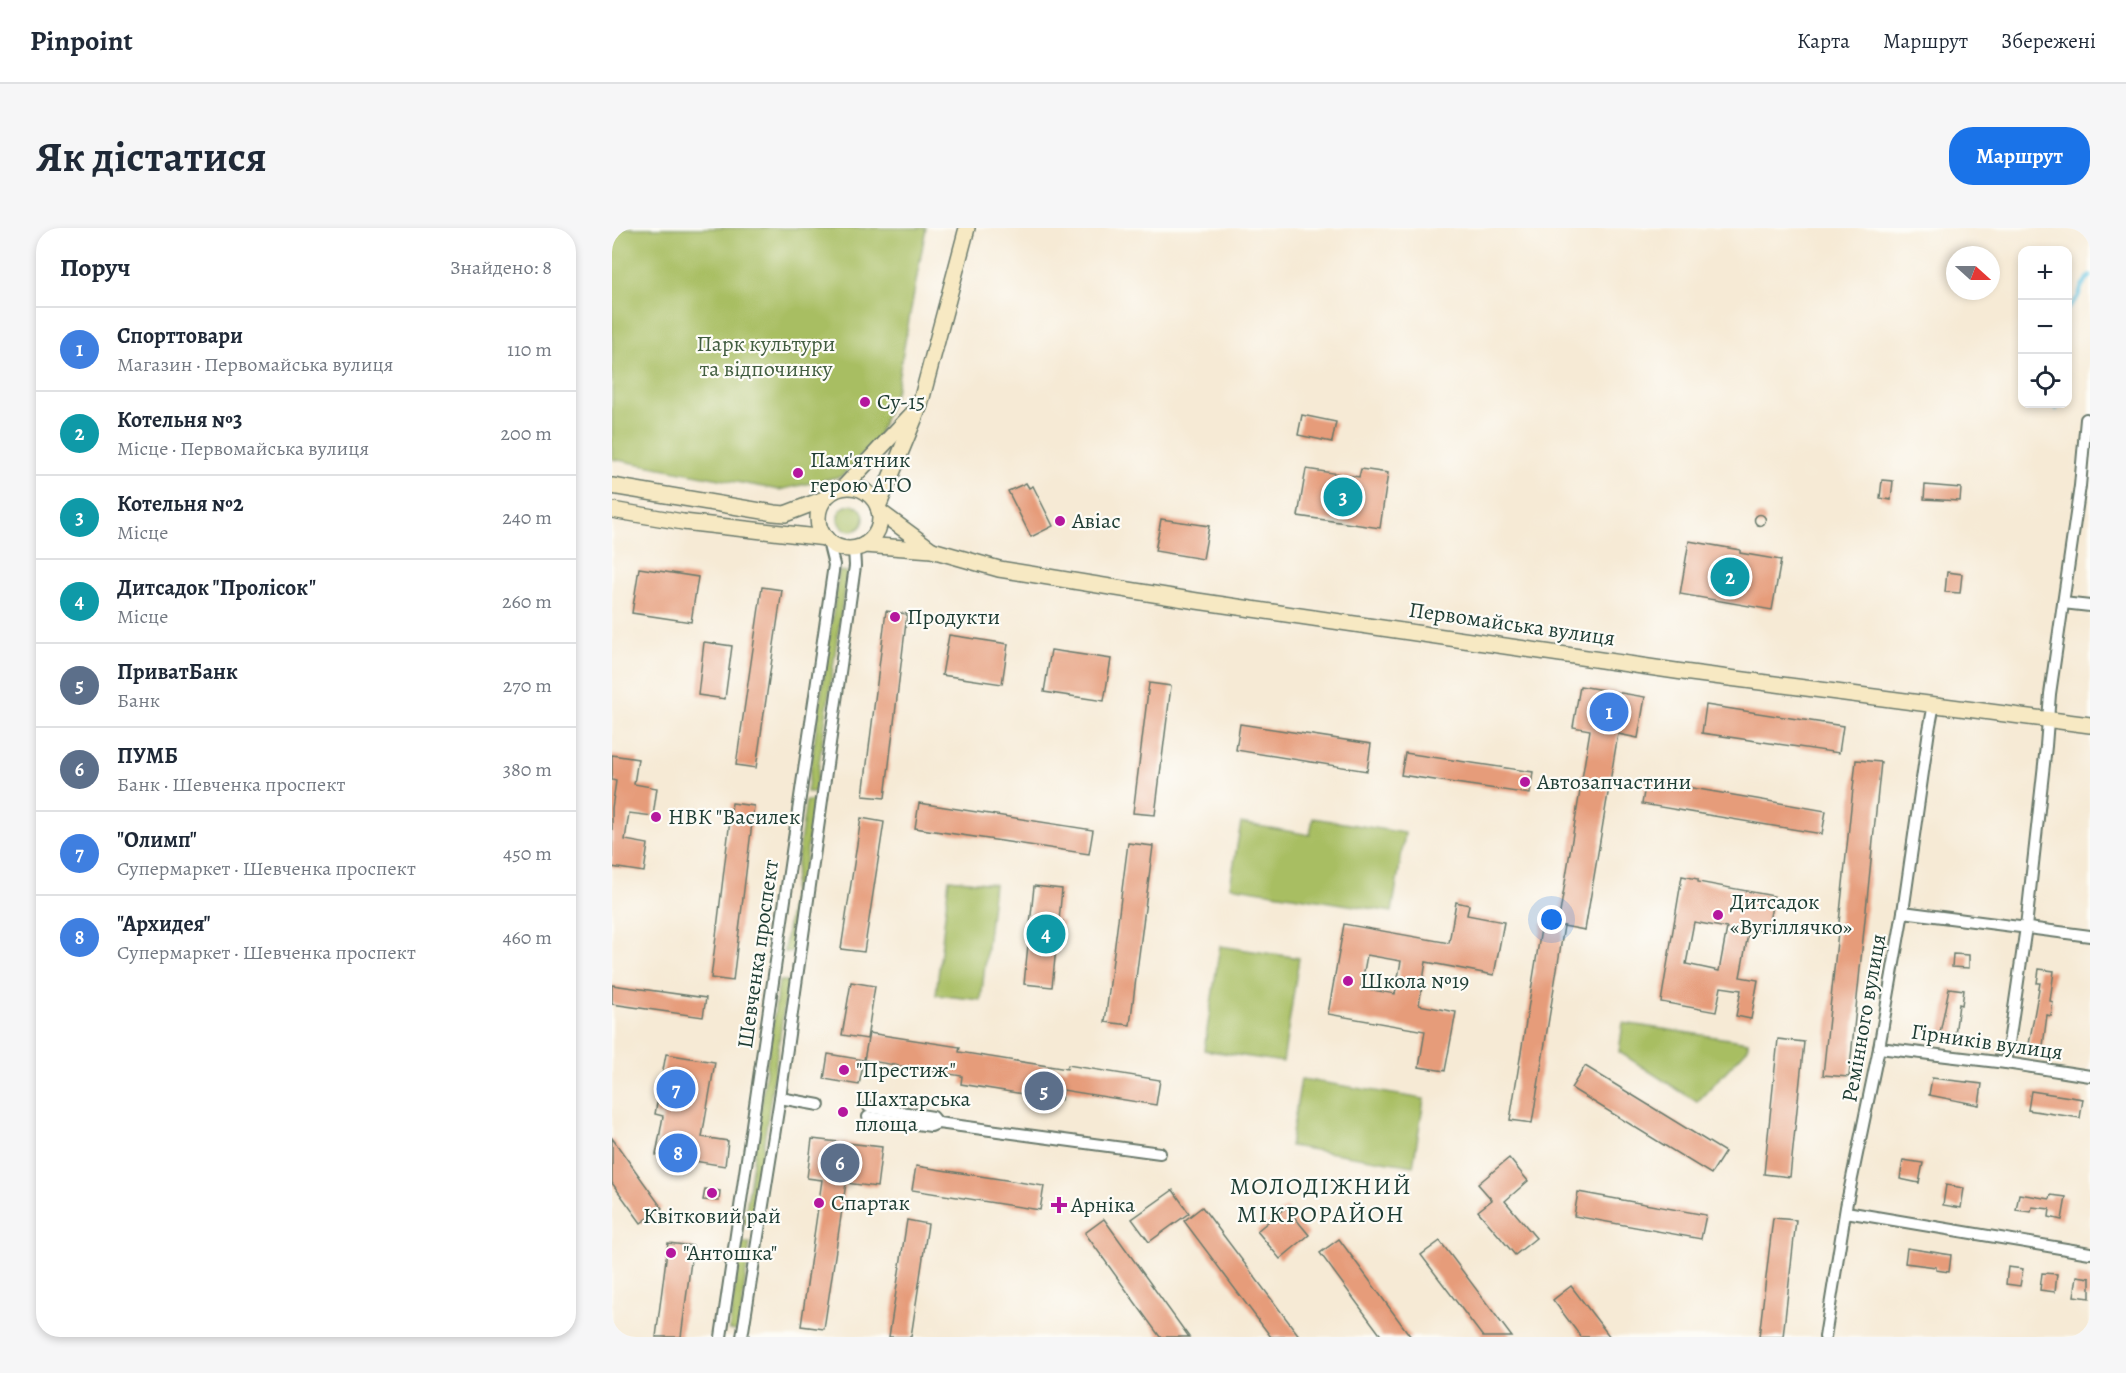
<!DOCTYPE html>
<html lang="uk">
<meta charset="utf-8">
<style>
:root{--surface:#fff;--page:#f6f6f7;--text:#1f2937;--muted:#747a83;--line:#e0e1e3;--accent:#1a73e8}
body{margin:0;font-family:Alegreya,serif;background:var(--page);color:var(--text)}
.controls{position:absolute;right:18px;top:18px;display:grid;overflow:hidden;border-radius:12px;box-shadow:0 3px 9px #0003}
.controls button{width:54px;height:54px;display:grid;place-items:center;padding:0;border:0;border-bottom:2px solid var(--line);background:var(--surface);color:var(--text);font:30px sans-serif}
.compass{position:absolute;left:1334px;top:18px;width:54px;height:54px;border-radius:50%;background:var(--surface);box-shadow:0 3px 9px #0003;rotate:111deg}
.you{position:absolute;left:940px;top:692px;width:21px;height:21px;margin:-15px;border:4px solid #fff;border-radius:50%;background:#1a73e8;box-shadow:0 0 0 9px #1a73e833}
.badge{display:grid;place-items:center;width:39px;height:39px;border-radius:50%;background:var(--accent);color:#fff;font-size:20px;font-weight:700}
.pin{position:absolute;translate:-50% -50%;border:3px solid #fff;box-shadow:0 2px 6px #0006}
.list{margin:0;padding:0;list-style:none}
h2{display:flex;justify-content:space-between;align-items:center;height:78px;margin:0;padding:0 24px;font-size:26px}
h2 small{font-size:20px;font-weight:400;color:var(--muted)}
.list li{display:grid;grid-template-columns:39px 1fr auto;gap:18px;align-items:center;box-sizing:border-box;height:84px;padding:0 24px;border-top:2px solid var(--line)}
.list b{display:block;font-size:22px;white-space:nowrap}
.list p{margin:0;font-size:20px;white-space:nowrap;color:var(--muted)}
.list em{font-size:20px;font-style:normal;color:var(--muted)}
.icon{flex:none;width:33px;height:33px;fill:none;stroke:currentColor;stroke-width:2;stroke-linecap:round;stroke-linejoin:round}
.map{position:relative;flex:none;width:1478px;height:1109px;overflow:hidden;border-radius:24px}
header{display:flex;align-items:center;gap:36px;box-sizing:border-box;height:84px;padding:0 30px;background:var(--surface);border-bottom:2px solid var(--line)}
header strong{font-size:28px}
nav{display:flex;gap:33px;margin-inline-start:auto;font-size:21px}
.intro{display:flex;align-items:center;justify-content:space-between;box-sizing:border-box;height:144px;padding:0 36px}
h1{margin:0;font-size:42px}
.button{padding:15px 27px;border-radius:24px;background:var(--accent);color:#fff;font-size:21px;font-weight:700}
main{display:flex;gap:36px;padding:0 36px}
aside{flex:1;background:var(--surface);border-radius:24px;box-shadow:0 3px 9px #0003}
.map>svg:first-child{display:block}
.green{fill:#a8be62;stroke:#647e4b;stroke-width:1.5}
.lines{fill:none;stroke-linecap:round;stroke-linejoin:round}
.stream{stroke:#64c4e2;stroke-width:4}
.building{fill:#e69c7a;fill-rule:evenodd}
.street-casing{stroke:#6a7a6c;stroke-width:14}
.secondary-casing{stroke:#6a7a6c;stroke-width:18}
.street{stroke:#fff;stroke-width:10}
.secondary{stroke:#f7e9c3;stroke-width:15}
.poi-dot{fill:#b5179e;stroke:#fdfcf7;stroke-width:2}
.labels{text-anchor:middle;dominant-baseline:central;stroke-width:4.5;stroke-linejoin:round;paint-order:stroke}
.park-label{font-size:22px;fill:#415d40;stroke:#fdfcf7}
.poi-label{font-size:22px;fill:#1f3d34;stroke:#fdfcf7;text-anchor:start}
.street-label{font-size:22px;fill:#1f3d34;stroke:#fdfcf7}
.neighbourhood-label{font-size:24px;letter-spacing:1.5px;fill:#1f3d34;stroke:#fdfcf7}
</style>
<header>
<strong>Pinpoint</strong>
<nav><a>Карта</a><a>Маршрут</a><a>Збережені</a></nav>
</header>
<div class="intro"><h1>Як дістатися</h1><a class="button">Маршрут</a></div>
<main>
<aside>
<h2>Поруч<small>Знайдено: 8</small></h2>
<ul class="list">
<li><span class="badge" style="background:#3f7fe0">1</span><div><b>Спорттовари</b><p>Магазин · Первомайська вулиця</p></div><em>110 m</em></li>
<li><span class="badge" style="background:#0f9aa8">2</span><div><b>Котельня №3</b><p>Місце · Первомайська вулиця</p></div><em>200 m</em></li>
<li><span class="badge" style="background:#0f9aa8">3</span><div><b>Котельня №2</b><p>Місце</p></div><em>240 m</em></li>
<li><span class="badge" style="background:#0f9aa8">4</span><div><b>Дитсадок &quot;Пролісок&quot;</b><p>Місце</p></div><em>260 m</em></li>
<li><span class="badge" style="background:#5c6f8a">5</span><div><b>ПриватБанк</b><p>Банк</p></div><em>270 m</em></li>
<li><span class="badge" style="background:#5c6f8a">6</span><div><b>ПУМБ</b><p>Банк · Шевченка проспект</p></div><em>380 m</em></li>
<li><span class="badge" style="background:#3f7fe0">7</span><div><b>&quot;Олимп&quot;</b><p>Супермаркет · Шевченка проспект</p></div><em>450 m</em></li>
<li><span class="badge" style="background:#3f7fe0">8</span><div><b>&quot;Архидея&quot;</b><p>Супермаркет · Шевченка проспект</p></div><em>460 m</em></li>
</ul>
</aside>
<div class="map">
<svg width="1478" height="1109" viewBox="0 0 1478 1109">
<rect width="100%" height="100%" fill="#fdfcf7"/>
<filter id="ink" filterUnits="userSpaceOnUse"><feTurbulence type="fractalNoise" baseFrequency=".0167" numOctaves="2"/><feDisplacementMap in="SourceGraphic" scale="12" xChannelSelector="R" yChannelSelector="G"/><feConvolveMatrix kernelMatrix="1 2 1 2 8 2 1 2 1" color-interpolation-filters="sRGB"/></filter>
<filter id="wash" filterUnits="userSpaceOnUse"><feTurbulence type="fractalNoise" baseFrequency=".008" numOctaves="4" result="noise"/><feDisplacementMap in="SourceGraphic" scale="24" xChannelSelector="R" yChannelSelector="G"/><feGaussianBlur stdDeviation="1.35" result="paint"/><feColorMatrix in="noise" values="0 0 0 0 0 0 0 0 0 0 0 0 0 0 0 0 0 1.4 0 .05"/><feComposite in="paint" operator="in"/></filter>
<g filter="url(#wash)">
<rect width="100%" height="100%" fill="#f6ead5"/>
<!-- green -->
<g class="green">
<polygon points="0,0 314,0 284,162 265,210 230,248 167,262 0,231"/>
<circle cx="239" cy="290" r="13"/>
<polygon points="227,343 235,344 203,564 195,564"/>
<polygon points="194,573 202,573 180,724 172,724"/>
<polygon points="701,590 793,605 780,684 618,658 629,595 698,607"/>
<polygon points="337,651 382,656 369,772 324,767"/>
<polygon points="608,718 687,730 671,834 592,822"/>
<polygon points="167,753 176,753 140,996 132,995"/>
<polygon points="1011,795 1136,814 1136,820 1085,874 1007,824"/>
<polygon points="689,851 812,871 801,938 678,918"/>
<polygon points="129,1015 138,1015 127,1103 117,1102"/>
</g>
<g class="lines">
<!-- stream -->
<g class="stream">
<polyline points="1456,81 1466,69 1470,58 1478,47"/>
<polyline points="1444,181 1444,176"/>
</g>
</g>
<g id="blocks">
<!-- building -->
<g class="building">
<polygon points="690,187 724,194 720,214 686,207"/>
<polygon points="694,241 747,249 749,241 776,245 768,300 686,288"/>
<polygon points="1270,252 1281,253 1279,272 1268,270"/>
<polygon points="414,255 417,260 421,258 441,298 419,309 396,263"/>
<polygon points="1313,257 1349,260 1348,273 1312,271"/>
<circle cx="1148" cy="292" r="5.5"/>
<polygon points="549,291 597,298 591,331 543,323"/>
<polygon points="1077,313 1128,322 1128,325 1169,332 1160,382 1068,366"/>
<polygon points="27,340 86,349 79,394 20,385"/>
<polygon points="1335,344 1350,346 1348,365 1333,364"/>
<polygon points="150,359 170,362 144,540 124,537"/>
<polygon points="274,383 295,386 273,570 251,568"/>
<polygon points="337,407 396,416 390,456 330,447"/>
<polygon points="92,414 120,418 113,471 86,467"/>
<polygon points="439,422 499,431 492,473 432,464"/>
<polygon points="537,455 559,458 543,587 521,585"/>
<polygon points="968,458 1033,469 1026,510 1006,506 973,702 946,697 978,502 961,499"/>
<polygon points="1094,477 1231,498 1227,525 1090,505"/>
<polygon points="628,496 759,516 755,543 624,522"/>
<polygon points="793,525 921,544 918,566 789,547"/>
<polygon points="0,527 26,531 22,556 45,560 41,588 17,585 13,612 36,616 32,644 0,639 0,580 4,553 0,552"/>
<polygon points="1244,532 1269,534 1237,849 1211,847"/>
<polygon points="1034,552 1214,583 1210,606 1030,576"/>
<polygon points="120,575 142,578 121,753 99,750"/>
<polygon points="307,575 481,602 477,626 303,600"/>
<polygon points="249,590 272,594 252,724 229,721"/>
<polygon points="516,615 541,618 518,797 493,794"/>
<path d="M1070 648 1086 651V654L1162 668 1155 704 1137 701 1128 749 1146 752 1139 791 1124 788 1129 762 1109 759 1104 784 1049 774ZM1082 694 1115 700 1107 743 1074 736Z"/>
<polygon points="422,658 450,661 447,693 451,693 449,720 444,720 440,759 412,756"/>
<path d="M844 674 857 677 855 687 892 694 882 747 814 734 807 777 844 784 833 843 807 839 813 803 716 786 732 696 837 715ZM755 727 789 733 783 766 749 760Z"/>
<polygon points="930,695 952,698 920,895 898,892"/>
<polygon points="1341,726 1357,727 1357,740 1340,739"/>
<polygon points="1427,741 1442,743 1438,773 1441,774 1439,788 1435,787 1431,818 1417,816 1428,755 1425,755"/>
<polygon points="239,754 263,758 255,811 230,807"/>
<polygon points="0,757 94,770 91,789 0,776"/>
<polygon points="1337,760 1352,762 1350,777 1347,776 1343,807 1328,805"/>
<polygon points="257,805 348,819 347,824 455,841 456,837 548,852 544,877 451,862 449,872 349,856 350,848 252,832"/>
<polygon points="1166,811 1192,814 1178,949 1152,946"/>
<polygon points="54,826 103,834 90,909 116,913 113,938 44,927 51,888 43,886"/>
<polygon points="216,826 252,832 247,857 212,851"/>
<polygon points="973,838 1113,924 1099,946 959,860"/>
<polygon points="1320,850 1370,856 1367,877 1317,867"/>
<polygon points="1419,863 1471,871 1468,890 1416,882"/>
<polygon points="0,910 50,980 29,995 0,955"/>
<polygon points="200,911 270,919 265,959 234,955 212,1101 189,1098 210,952 195,950"/>
<polygon points="897,930 916,953 893,973 924,1010 903,1027 866,983 880,972 866,956"/>
<polygon points="1291,932 1311,935 1307,955 1288,951"/>
<polygon points="304,938 432,958 428,982 300,962"/>
<polygon points="1334,957 1352,960 1349,980 1331,977"/>
<polygon points="93,961 108,963 107,973 91,972"/>
<polygon points="561,962 577,985 537,1014 520,991"/>
<polygon points="966,964 1094,987 1089,1011 962,988"/>
<polygon points="1407,966 1438,971 1439,967 1454,969 1450,992 1437,989 1438,981 1420,979 1419,984 1404,982"/>
<polygon points="590,979 688,1109 659,1109 572,993"/>
<polygon points="674,979 697,1007 668,1031 645,1003"/>
<polygon points="1161,990 1184,992 1171,1109 1147,1109"/>
<polygon points="492,991 577,1109 548,1109 473,1005"/>
<polygon points="295,992 316,996 299,1109 277,1109"/>
<polygon points="727,1011 799,1109 770,1109 708,1025"/>
<polygon points="828,1013 900,1109 871,1109 809,1027"/>
<polygon points="56,1015 81,1018 69,1109 44,1109"/>
<polygon points="1295,1020 1339,1027 1337,1044 1324,1042 1324,1039 1293,1035"/>
<polygon points="1396,1039 1411,1041 1408,1058 1394,1056"/>
<polygon points="1430,1045 1445,1046 1443,1064 1428,1062"/>
<polygon points="1465,1048 1478,1050 1478,1070 1462,1068"/>
<polygon points="959,1058 998,1109 969,1109 941,1072"/>
</g>
</g>
</g>
<g filter="url(#ink)">
<use href="#blocks" fill-opacity="0" stroke="#6a7a6c" stroke-width="1.5"/>
<g class="lines">
<defs>
<g id="street">
<polyline points="1451,375 1478,378"/>
<polyline points="1291,684 1478,708"/>
<polyline points="1267,820 1394,835 1478,848"/>
<polyline points="1394,835 1414,699 1434,518 1438,466 1468,258 1474,191"/>
<polyline points="168,870 207,877"/>
<polyline points="257,879 321,889 326,895"/>
<polyline points="256,889 319,898 326,895 548,925"/>
<polyline points="1234,984 1478,1025"/>
<polyline points="109,1109 222,337 216,313"/>
<polyline points="130,1109 168,870 243,338 242,321"/>
<polyline points="1213,1109 1234,979 1267,820 1291,684 1317,502 1322,476"/>
</g>
<g id="secondary">
<polyline points="0,258 162,285 173,286 212,271"/>
<polyline points="232,259 302,184"/>
<circle cx="237" cy="290" r="31"/>
<polyline points="266,279 308,177 355,0"/>
<polyline points="0,282 71,294 214,310"/>
<polyline points="267,283 320,322"/>
<polyline points="252,317 320,322 387,341 585,373 1071,444 1478,497"/>
</g>
</defs>
<!-- street casing -->
<use href="#street" class="street-casing"/>
<!-- secondary casing -->
<use href="#secondary" class="secondary-casing"/>
<!-- street -->
<use href="#street" class="street"/>
<!-- secondary -->
<use href="#secondary" class="secondary"/>
</g>
</g>
<!-- markers -->
<g class="poi-dot">
<circle cx="253" cy="174" r="6"/>
<circle cx="186" cy="245" r="6"/>
<circle cx="448" cy="293" r="6"/>
<circle cx="283" cy="389" r="6"/>
<circle cx="913" cy="554" r="6"/>
<circle cx="44" cy="589" r="6"/>
<circle cx="1106" cy="687" r="6"/>
<circle cx="736" cy="753" r="6"/>
<circle cx="232" cy="842" r="6"/>
<circle cx="231" cy="884" r="6"/>
<circle cx="100" cy="965" r="6"/>
<circle cx="207" cy="975" r="6"/>
<path d="M444 968h6v6h6v6h-6v6h-6v-6h-6v-6h6z"/>
<circle cx="59" cy="1025" r="6"/>
</g>
<g class="labels">
<!-- park labels -->
<g class="park-label">
<text x="154" y="116">Парк культури<tspan x="154" dy="25">та відпочинку</tspan></text>
</g>
<!-- poi labels -->
<g class="poi-label">
<text x="265" y="174">Су-15</text>
<text x="198" y="232">Пам'ятник<tspan x="198" dy="25">герою АТО</tspan></text>
<text x="460" y="293">Авіас</text>
<text x="295" y="389">Продукти</text>
<text x="925" y="554">Автозапчастини</text>
<text x="56" y="589">НВК "Василек</text>
<text x="1118" y="674">Дитсадок<tspan x="1118" dy="25">«Вугіллячко»</tspan></text>
<text x="748" y="753">Школа №19</text>
<text x="244" y="842">"Престиж"</text>
<text x="243" y="871">Шахтарська<tspan x="243" dy="25">площа</tspan></text>
<text x="219" y="975">Спартак</text>
<text x="459" y="977">Арніка</text>
<text x="100" y="988" text-anchor="middle">Квітковий рай</text>
<text x="71" y="1025">"Антошка"</text>
</g>
<!-- street labels -->
<g class="street-label">
<text transform="translate(900 396) rotate(8)">Первомайська вулиця</text>
<text transform="translate(146 726) rotate(-82)">Шевченка проспект</text>
<text transform="translate(1252 790) rotate(-80)">Ремінного вулиця</text>
<text transform="translate(1375 814) rotate(8)">Гірників вулиця</text>
</g>
<!-- neighbourhood labels -->
<g class="neighbourhood-label">
<text x="709" y="958">МОЛОДІЖНИЙ<tspan x="709" dy="28">МІКРОРАЙОН</tspan></text>
</g>
</g>
</svg>
<div class="controls">
<button>+</button>
<button>−</button>
<button><svg class="icon" aria-label="locate" viewBox="0 0 24 24"><circle cx="12" cy="12" r="6"/><path d="M12 2v4M12 18v4M2 12h4M18 12h4"/></svg></button>
</div>
<svg class="compass" viewBox="-18 -18 36 36"><path d="M0-13l5 13h-10z" fill="#e53935"/><path d="M0 13l5-13h-10z" fill="#747a83"/></svg>
<div class="you"></div>
<div class="pin badge" style="left:997px;top:484px;background:#3f7fe0">1</div>
<div class="pin badge" style="left:1118px;top:349px;background:#0f9aa8">2</div>
<div class="pin badge" style="left:731px;top:269px;background:#0f9aa8">3</div>
<div class="pin badge" style="left:434px;top:706px;background:#0f9aa8">4</div>
<div class="pin badge" style="left:432px;top:863px;background:#5c6f8a">5</div>
<div class="pin badge" style="left:228px;top:935px;background:#5c6f8a">6</div>
<div class="pin badge" style="left:64px;top:861px;background:#3f7fe0">7</div>
<div class="pin badge" style="left:66px;top:925px;background:#3f7fe0">8</div>
</div>
</main>
